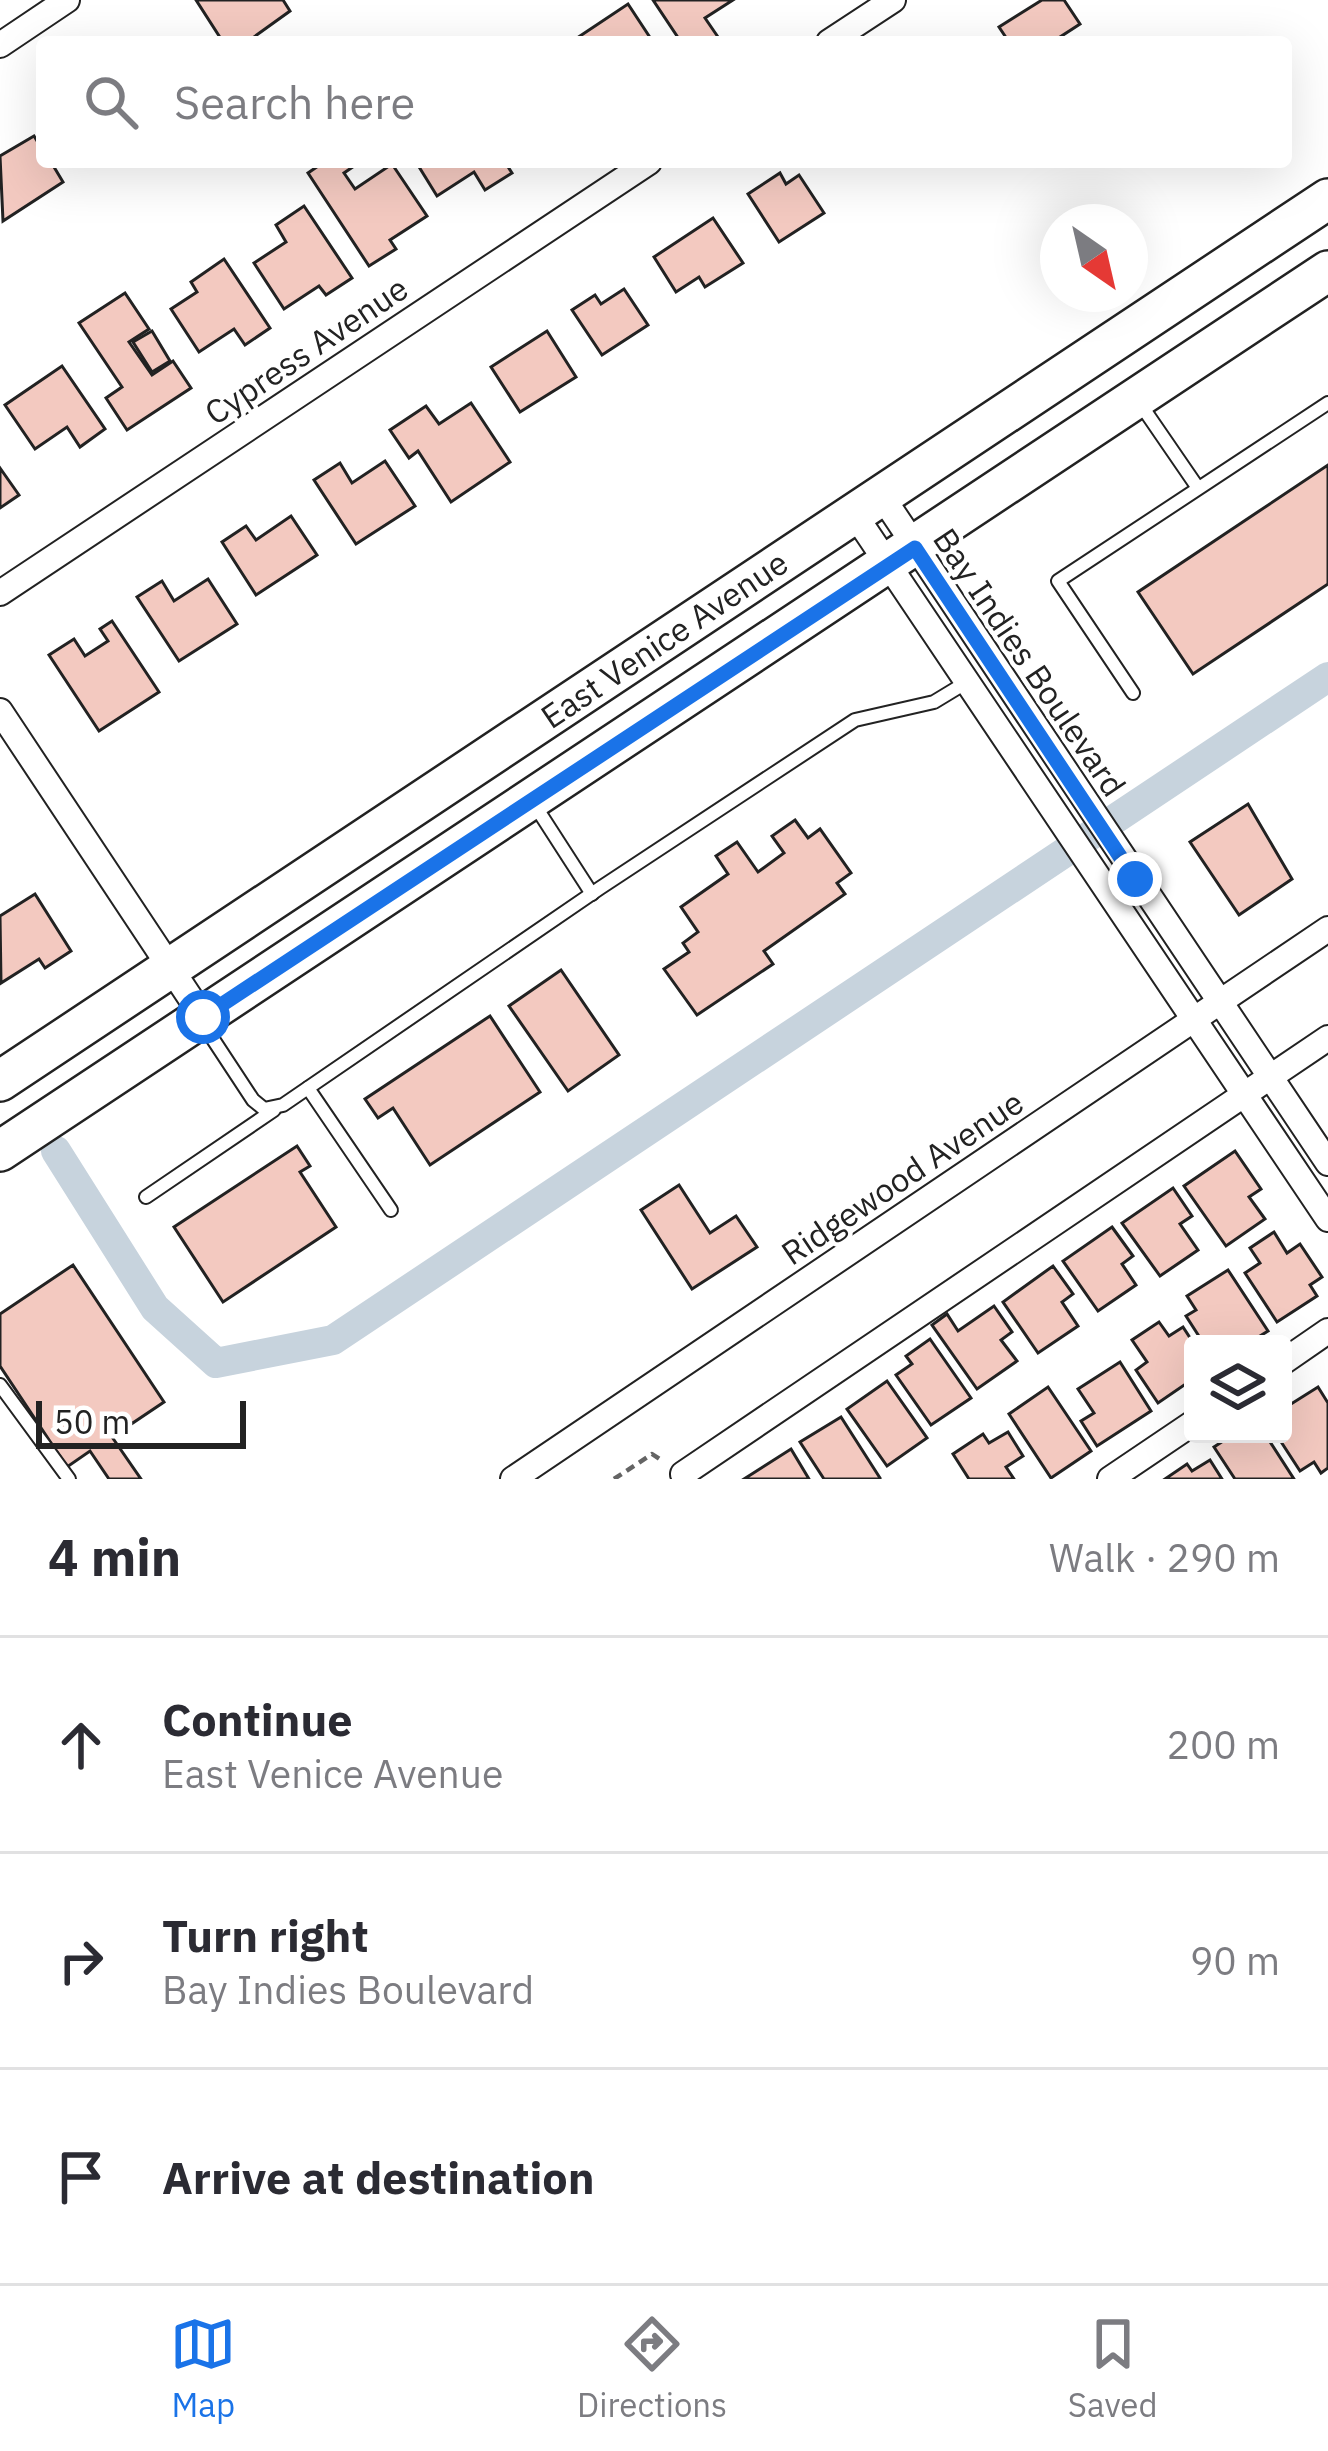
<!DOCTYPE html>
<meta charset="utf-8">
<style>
:root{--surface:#fff;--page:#f2f2f3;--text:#2b2b33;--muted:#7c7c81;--line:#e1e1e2;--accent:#1a73e8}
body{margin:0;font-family:"IBM Plex Sans",sans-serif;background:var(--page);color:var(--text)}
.controls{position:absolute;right:36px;bottom:36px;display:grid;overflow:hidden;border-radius:12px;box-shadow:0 12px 48px #0002}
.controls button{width:108px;height:108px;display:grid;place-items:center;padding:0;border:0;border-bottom:3px solid var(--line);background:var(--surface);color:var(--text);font:60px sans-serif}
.compass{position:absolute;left:1040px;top:204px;width:108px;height:108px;border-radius:50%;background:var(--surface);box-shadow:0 12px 48px #0002;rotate:146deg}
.scale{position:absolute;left:36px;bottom:30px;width:210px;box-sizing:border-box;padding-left:12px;border:6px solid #222;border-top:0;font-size:33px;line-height:42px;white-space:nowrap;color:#222;-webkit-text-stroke:9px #fff;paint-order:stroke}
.stop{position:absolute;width:36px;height:36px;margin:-27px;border:9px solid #1a73e8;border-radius:50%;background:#fff}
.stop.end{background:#1a73e8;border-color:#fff;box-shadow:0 3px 12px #0008}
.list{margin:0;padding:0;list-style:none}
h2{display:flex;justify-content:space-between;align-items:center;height:156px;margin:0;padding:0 48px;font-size:51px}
h2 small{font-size:39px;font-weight:400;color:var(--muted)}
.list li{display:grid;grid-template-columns:78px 1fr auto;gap:36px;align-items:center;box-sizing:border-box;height:216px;padding:0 48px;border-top:3px solid var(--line)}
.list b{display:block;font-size:45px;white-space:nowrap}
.list p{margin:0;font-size:39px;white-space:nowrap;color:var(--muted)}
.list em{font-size:39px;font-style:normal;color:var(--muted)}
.icon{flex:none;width:66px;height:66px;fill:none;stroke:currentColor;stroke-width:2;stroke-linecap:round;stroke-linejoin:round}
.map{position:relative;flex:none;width:1328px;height:1479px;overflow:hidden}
.search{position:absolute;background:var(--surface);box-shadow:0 12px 48px #0002;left:36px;right:36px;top:36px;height:132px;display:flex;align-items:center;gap:30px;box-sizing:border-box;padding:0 42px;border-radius:12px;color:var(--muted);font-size:45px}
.sheet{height:804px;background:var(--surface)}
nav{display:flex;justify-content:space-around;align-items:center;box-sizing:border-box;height:168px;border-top:3px solid var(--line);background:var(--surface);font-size:33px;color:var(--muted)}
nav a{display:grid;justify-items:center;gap:6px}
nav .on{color:var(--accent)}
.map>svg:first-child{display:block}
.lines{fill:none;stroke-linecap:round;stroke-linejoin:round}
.canal{stroke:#c7d3dd;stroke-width:30}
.building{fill:#f3c9c0;stroke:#222;stroke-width:3}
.lane-casing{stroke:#222;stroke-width:16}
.street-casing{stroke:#222;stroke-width:28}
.primary-casing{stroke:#222;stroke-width:44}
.path{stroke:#646464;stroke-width:4.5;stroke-dasharray:9 6;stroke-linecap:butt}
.lane{stroke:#fff;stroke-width:12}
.street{stroke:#fff;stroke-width:24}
.primary{stroke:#fff;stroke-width:39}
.route{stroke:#1a73e8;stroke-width:15}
.labels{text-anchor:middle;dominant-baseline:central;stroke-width:9;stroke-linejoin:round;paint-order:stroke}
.street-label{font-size:33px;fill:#222;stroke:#fff}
</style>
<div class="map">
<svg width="1328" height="1479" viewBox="0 0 1328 1479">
<rect width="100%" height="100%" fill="#fff"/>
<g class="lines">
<!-- canal -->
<polyline class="canal" points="56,1151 155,1308 216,1363 333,1340 1328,677"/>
</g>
<!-- building -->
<g class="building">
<polygon points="196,0 283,0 290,11 247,42 223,42"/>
<polygon points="653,0 733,0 705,18 718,37 710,42 681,42"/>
<polygon points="1042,0 1064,0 1080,24 1057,39 1059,42 1009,42 999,27"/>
<polygon points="628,4 653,42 571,42"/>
<polygon points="34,136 42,149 42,162 51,162 63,182 3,221 0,156"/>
<polygon points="324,162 360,162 344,173 355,189 392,164 427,216 390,240 396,249 369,266 308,173"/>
<polygon points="416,162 505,162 512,173 485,190 474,172 437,196"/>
<polygon points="780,173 786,184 799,175 824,213 779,242 748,194"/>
<polygon points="304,206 352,278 326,295 319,286 284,309 254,263 286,242 276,225"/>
<polygon points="713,218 743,263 705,287 699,277 676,292 654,257"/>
<polygon points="224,259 270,328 245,345 234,329 199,352 171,309 197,292 191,282"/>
<polygon points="624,289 648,325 602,355 572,310 595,295 601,304"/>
<polygon points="125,293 149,329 129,342 152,375 173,361 191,388 127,430 106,398 122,387 79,323"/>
<polygon points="152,331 170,361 152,372 133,342"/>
<polygon points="547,331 576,377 520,412 491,367"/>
<polygon points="62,366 105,429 80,447 67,427 35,449 5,405"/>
<polygon points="471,403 510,462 451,502 418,451 409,458 390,430 426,406 439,424"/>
<polygon points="385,461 415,506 356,544 314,480 340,463 352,483"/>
<polygon points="1328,465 1328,584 1193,674 1138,592"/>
<polygon points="0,468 19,495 0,508"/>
<polygon points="291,516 317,555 256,595 222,542 246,526 256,540"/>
<polygon points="208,579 237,624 179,661 137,597 162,581 174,601"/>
<polygon points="112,621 159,692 99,731 49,655 74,639 85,656 108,641 100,629"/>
<polygon points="1248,804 1292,879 1239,915 1190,842"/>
<polygon points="795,820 808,838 820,829 851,873 837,883 845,894 764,951 773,964 697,1015 664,969 689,952 683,943 698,932 681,907 728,874 716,856 737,842 758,872 784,853 772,836"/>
<polygon points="35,894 71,951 45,968 39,959 1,983 0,916"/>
<polygon points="561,970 619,1055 568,1091 509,1006"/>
<polygon points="490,1016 540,1092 430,1165 393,1108 378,1118 365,1099"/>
<polygon points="297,1146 310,1166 300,1172 336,1227 223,1302 174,1227"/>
<polygon points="1235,1151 1261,1189 1249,1197 1265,1219 1226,1246 1184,1186"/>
<polygon points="679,1185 710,1233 736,1216 757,1247 692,1289 641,1210"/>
<polygon points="1173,1188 1192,1216 1180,1224 1198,1250 1160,1276 1122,1223"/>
<polygon points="1112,1227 1133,1256 1122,1264 1136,1285 1098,1311 1063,1261"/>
<polygon points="1274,1232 1287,1253 1300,1244 1322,1277 1310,1285 1317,1296 1277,1322 1245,1273 1260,1263 1250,1248"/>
<polygon points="73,1265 164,1402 112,1437 141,1479 109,1479 90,1451 67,1467 0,1366 0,1314"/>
<polygon points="1053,1266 1073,1294 1062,1302 1078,1326 1038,1353 1003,1302"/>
<polygon points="1228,1270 1268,1331 1247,1344 1204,1344 1186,1316 1196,1310 1187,1296"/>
<polygon points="994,1306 1012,1332 1001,1340 1017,1361 977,1389 932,1325 947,1314 958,1331"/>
<polygon points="1159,1322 1169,1336 1183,1327 1194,1344 1193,1379 1158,1403 1136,1370 1147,1362 1132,1340"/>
<polygon points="930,1339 971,1398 931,1425 896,1375 912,1364 906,1356"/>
<polygon points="1120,1362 1151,1411 1097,1446 1081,1421 1094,1413 1078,1389"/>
<polygon points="887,1381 927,1438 887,1466 847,1409"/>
<polygon points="1048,1387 1091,1451 1051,1478 1009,1414"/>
<polygon points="1318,1387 1328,1403 1328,1468 1321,1473 1314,1462 1300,1471 1276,1434 1283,1434 1283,1409"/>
<polygon points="841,1417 880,1478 879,1479 824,1479 800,1442"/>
<polygon points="1008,1432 1023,1456 1006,1467 1014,1479 969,1479 953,1454 983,1434 989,1443"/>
<polygon points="1234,1434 1265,1434 1294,1479 1235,1479 1214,1447"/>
<polygon points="791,1449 809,1479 744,1479"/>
<polygon points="1210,1460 1222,1479 1165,1479 1187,1464 1192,1471"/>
</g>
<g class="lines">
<defs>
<g id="lane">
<polyline points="1141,405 1198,488"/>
<polyline points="1133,693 1058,581 1328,403"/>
<polyline points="534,804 592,894"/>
<polyline points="203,1024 253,1100 264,1109 283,1105 600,888 855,720 934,702 967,682"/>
<polyline points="308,1088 391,1210"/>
<polyline points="146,1197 274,1110"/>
<polyline points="0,1385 69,1479"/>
</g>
<g id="street">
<polyline points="829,42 893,0"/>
<polyline points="0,45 67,0"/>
<polyline points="881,495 1328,1163"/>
<polyline points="853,512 1328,1219"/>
<polyline points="0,593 649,162"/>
<polyline points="0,711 203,1017"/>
<polyline points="1283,1362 1328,1331"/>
<polyline points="683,1474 1328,1038"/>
<polyline points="513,1479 1328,929"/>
<polyline points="1110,1479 1193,1423"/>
</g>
<g id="primary">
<polyline points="0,1081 1328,199"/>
<polyline points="0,1151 1328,271"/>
</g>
</defs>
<!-- lane casing -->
<use href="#lane" class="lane-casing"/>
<!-- street casing -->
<use href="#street" class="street-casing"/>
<!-- primary casing -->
<use href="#primary" class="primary-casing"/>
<!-- path -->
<polyline class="path" points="614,1479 652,1454 664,1462"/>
<!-- lane -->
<use href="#lane" class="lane"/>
<!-- street -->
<use href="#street" class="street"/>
<!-- primary -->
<use href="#primary" class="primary"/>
</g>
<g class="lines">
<!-- route -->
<polyline class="route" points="203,1017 915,548 1135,879"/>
</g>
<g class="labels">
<!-- street labels -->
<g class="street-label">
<text transform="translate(306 350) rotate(-34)">Cypress Avenue</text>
<text transform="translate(664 639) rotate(-34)">East Venice Avenue</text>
<text transform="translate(1030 662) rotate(56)">Bay Indies Boulevard</text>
<text transform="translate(902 1177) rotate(-34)">Ridgewood Avenue</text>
</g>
</g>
</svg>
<div class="controls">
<button><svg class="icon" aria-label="layers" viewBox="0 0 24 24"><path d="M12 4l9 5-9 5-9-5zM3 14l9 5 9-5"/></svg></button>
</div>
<svg class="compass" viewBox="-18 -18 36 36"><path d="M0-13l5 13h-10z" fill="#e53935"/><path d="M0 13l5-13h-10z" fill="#7c7c81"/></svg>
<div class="scale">50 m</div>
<div class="stop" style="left:203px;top:1017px"></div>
<div class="stop end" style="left:1135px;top:879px"></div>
<div class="search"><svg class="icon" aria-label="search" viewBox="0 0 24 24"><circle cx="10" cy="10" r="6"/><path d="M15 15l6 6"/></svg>Search here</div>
</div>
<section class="sheet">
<h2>4 min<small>Walk · 290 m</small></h2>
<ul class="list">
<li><svg class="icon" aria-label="ahead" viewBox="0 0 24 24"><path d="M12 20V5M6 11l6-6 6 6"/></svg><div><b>Continue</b><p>East Venice Avenue</p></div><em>200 m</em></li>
<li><svg class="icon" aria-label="right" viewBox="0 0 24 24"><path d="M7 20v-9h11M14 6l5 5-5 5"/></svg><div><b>Turn right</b><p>Bay Indies Boulevard</p></div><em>90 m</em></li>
<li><svg class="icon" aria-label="arrive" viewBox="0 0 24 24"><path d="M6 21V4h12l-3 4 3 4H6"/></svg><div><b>Arrive at destination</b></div></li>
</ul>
</section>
<nav>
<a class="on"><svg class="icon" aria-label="map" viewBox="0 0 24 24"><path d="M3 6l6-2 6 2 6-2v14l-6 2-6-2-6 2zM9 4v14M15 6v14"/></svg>Map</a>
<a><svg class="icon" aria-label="directions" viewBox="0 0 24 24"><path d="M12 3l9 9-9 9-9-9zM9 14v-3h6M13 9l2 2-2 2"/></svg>Directions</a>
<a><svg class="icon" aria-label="saved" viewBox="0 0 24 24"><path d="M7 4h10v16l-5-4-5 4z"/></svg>Saved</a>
</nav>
